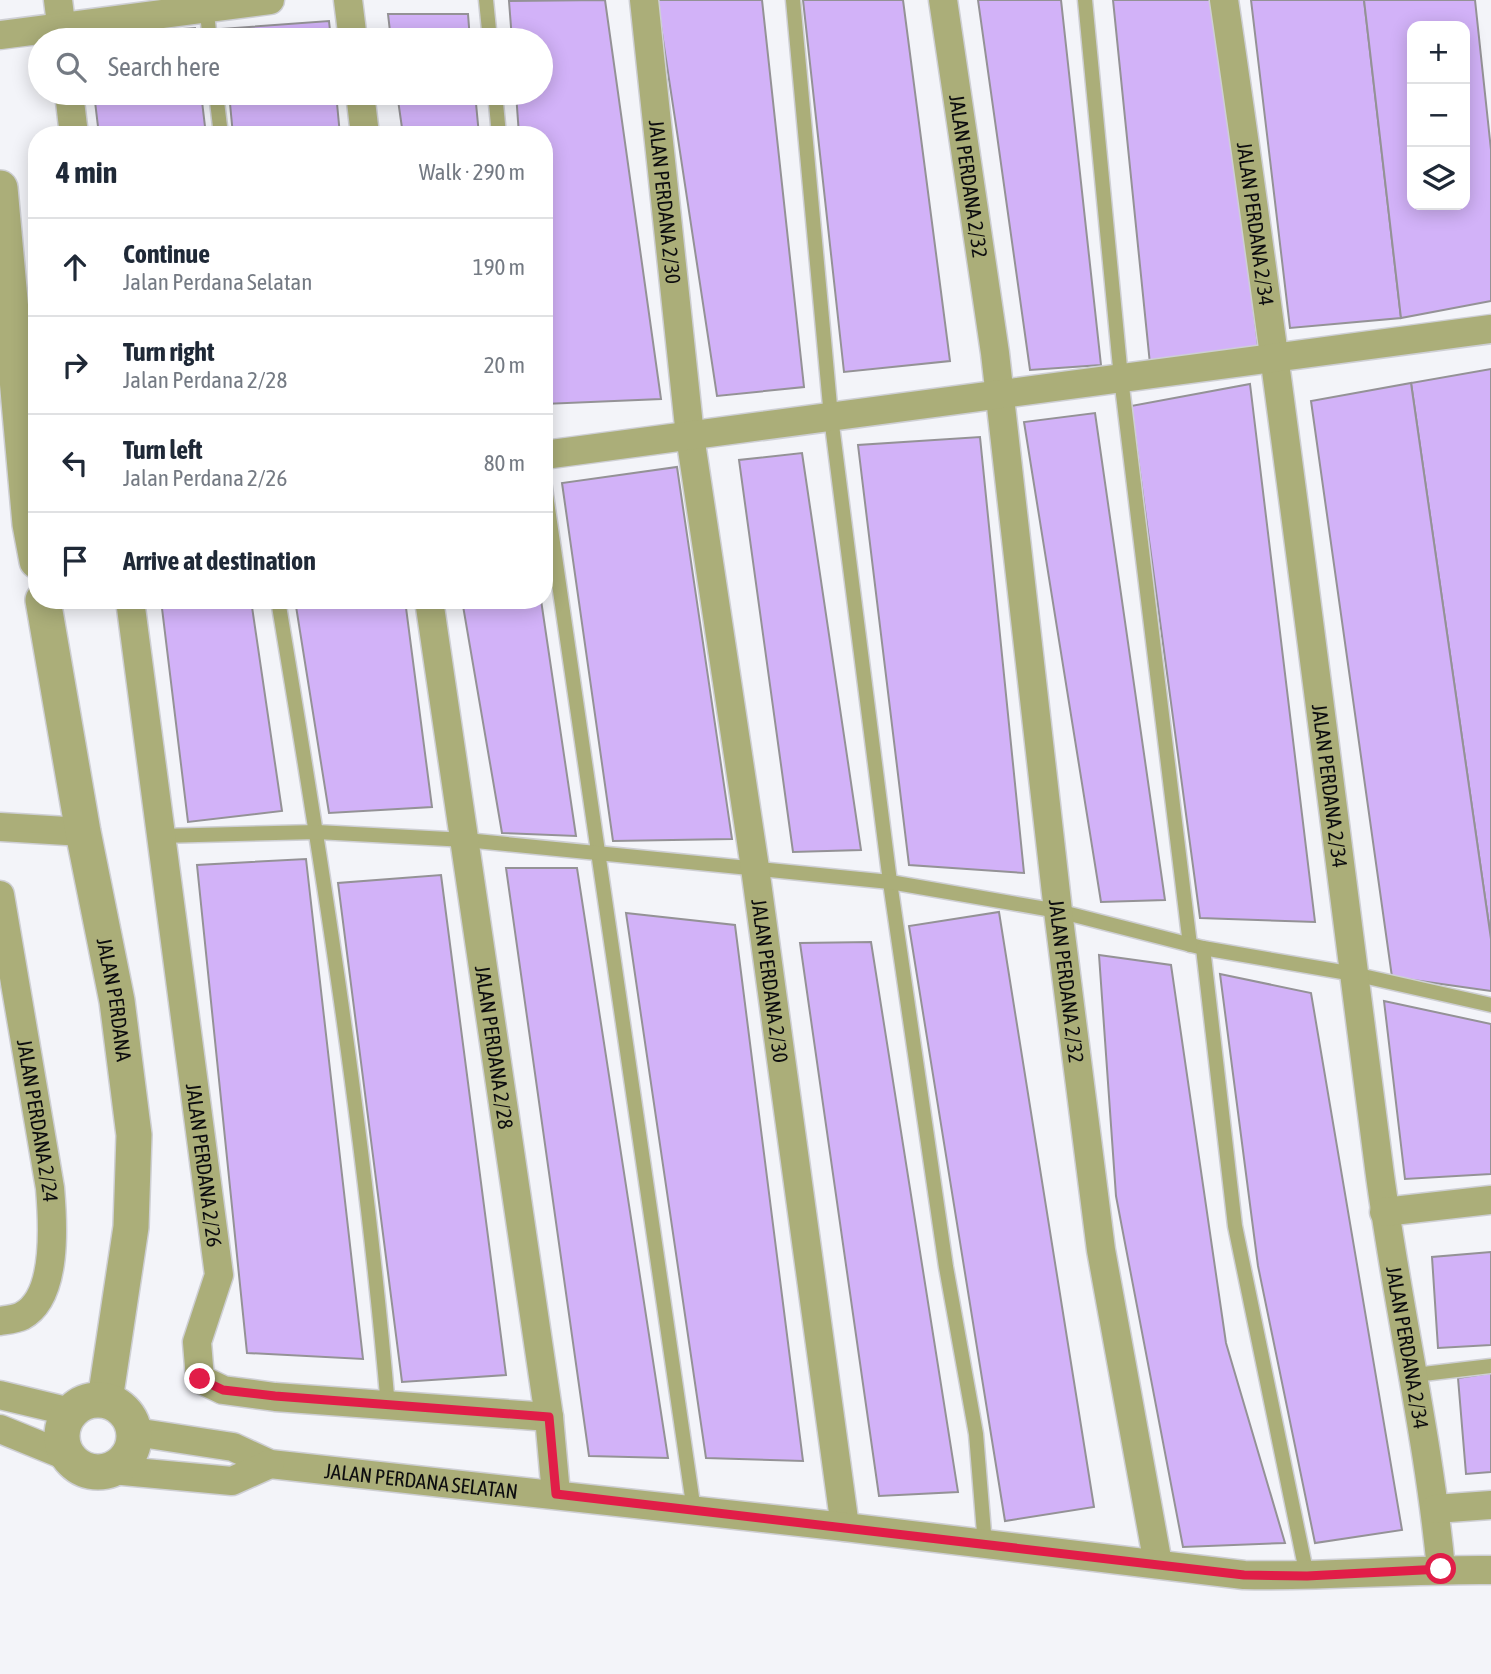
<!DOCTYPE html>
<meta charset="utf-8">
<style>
:root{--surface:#fff;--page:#f2f2f3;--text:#1f2937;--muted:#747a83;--line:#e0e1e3}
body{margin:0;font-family:"Asap Condensed",sans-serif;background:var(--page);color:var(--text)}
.controls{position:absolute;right:21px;top:21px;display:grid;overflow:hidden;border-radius:14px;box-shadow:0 4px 18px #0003}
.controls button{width:63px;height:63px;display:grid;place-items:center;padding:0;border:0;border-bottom:2px solid var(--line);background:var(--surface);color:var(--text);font:35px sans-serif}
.stop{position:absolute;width:21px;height:21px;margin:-16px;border:5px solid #e11d48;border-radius:50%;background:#fff}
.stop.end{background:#e11d48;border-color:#fff;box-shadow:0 2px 7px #0008}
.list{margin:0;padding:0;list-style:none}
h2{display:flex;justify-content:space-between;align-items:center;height:91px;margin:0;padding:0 28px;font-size:30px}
h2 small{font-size:23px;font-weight:400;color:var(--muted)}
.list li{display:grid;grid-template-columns:46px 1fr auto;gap:21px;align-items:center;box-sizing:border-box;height:98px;padding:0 28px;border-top:2px solid var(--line)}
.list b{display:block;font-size:26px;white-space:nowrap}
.list p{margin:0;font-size:23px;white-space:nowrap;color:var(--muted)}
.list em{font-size:23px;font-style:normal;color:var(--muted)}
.icon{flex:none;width:38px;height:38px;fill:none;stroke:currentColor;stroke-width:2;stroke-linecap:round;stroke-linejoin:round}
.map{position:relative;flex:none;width:1491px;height:1674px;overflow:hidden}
.search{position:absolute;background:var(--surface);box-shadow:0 4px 18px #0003;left:28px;top:28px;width:525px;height:77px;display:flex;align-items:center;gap:18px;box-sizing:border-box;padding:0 24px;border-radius:38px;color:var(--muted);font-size:26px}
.panel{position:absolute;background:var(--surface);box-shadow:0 4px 18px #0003;left:28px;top:126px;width:525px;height:483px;border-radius:28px}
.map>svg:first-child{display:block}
.building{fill:#d2b2f8;stroke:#949296;stroke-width:2;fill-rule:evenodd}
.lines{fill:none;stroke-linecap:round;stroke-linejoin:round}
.service-casing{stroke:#cecfd4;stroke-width:17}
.minor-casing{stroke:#cecfd4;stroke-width:31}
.tertiary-casing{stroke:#cecfd4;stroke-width:38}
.service{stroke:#abae79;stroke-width:14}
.minor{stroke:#abae79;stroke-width:28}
.tertiary{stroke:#abae79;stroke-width:35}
.route{stroke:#e11d48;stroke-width:9}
.labels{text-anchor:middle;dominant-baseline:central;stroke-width:5;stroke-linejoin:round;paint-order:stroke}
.street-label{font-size:21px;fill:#0d0d0f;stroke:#fff}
</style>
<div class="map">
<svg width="1491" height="1674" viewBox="0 0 1491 1674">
<rect width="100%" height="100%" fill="#f3f4f9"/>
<!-- building -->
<g class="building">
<polygon points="605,0 661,399 544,404 544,135 519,135 516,93 541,93 541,40 512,40 509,1"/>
<polygon points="657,0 762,0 804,387 717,396"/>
<polygon points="803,0 903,0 950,361 844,372"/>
<polygon points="978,0 1061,0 1101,365 1030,370"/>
<polygon points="1113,0 1217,0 1258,346 1150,364"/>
<polygon points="1251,0 1364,0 1401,318 1290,328"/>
<path d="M1364 0H1475L1491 150V301L1401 318ZM1412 26H1465V205H1412Z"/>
<polygon points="388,14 468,14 470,40 391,40"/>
<polygon points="329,21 331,40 223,40 222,29"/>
<polygon points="195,28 196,40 89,40 88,36"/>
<polygon points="94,93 201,93 206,135 99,135"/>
<polygon points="229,93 336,93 340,135 233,135"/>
<polygon points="397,93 475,93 479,135 403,135"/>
<polygon points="1491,369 1491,939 1411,383"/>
<polygon points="1411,383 1491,939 1491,991 1392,977 1311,401"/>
<polygon points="1250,384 1315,922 1200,918 1131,406"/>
<polygon points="1095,413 1165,900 1101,902 1024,422"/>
<polygon points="980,437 1024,873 909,865 858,445"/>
<polygon points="802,453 861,850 793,852 739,460"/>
<polygon points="677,467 732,839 613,841 562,483"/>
<polygon points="161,600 251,600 282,811 188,822"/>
<polygon points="295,600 405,600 432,807 329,813"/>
<polygon points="462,600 541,600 576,836 502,833"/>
<polygon points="306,859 363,1359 247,1353 197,865"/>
<polygon points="506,868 577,868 668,1458 589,1456"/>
<polygon points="441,875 506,1375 402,1382 338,883"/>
<polygon points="999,912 1094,1507 1005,1521 909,926"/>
<polygon points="626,913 735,925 803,1461 706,1458"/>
<polygon points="871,942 958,1492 879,1496 800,943"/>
<polygon points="1099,955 1171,965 1226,1343 1285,1543 1183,1547 1116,1196"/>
<polygon points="1220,974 1311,993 1402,1530 1315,1543 1258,1266"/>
<polygon points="1384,1001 1491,1024 1491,1174 1405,1179"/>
<polygon points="1491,1252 1491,1345 1438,1348 1432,1257"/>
<polygon points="1491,1373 1491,1472 1466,1474 1458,1378"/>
</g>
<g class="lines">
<defs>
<g id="service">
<polyline points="486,0 490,40"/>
<polyline points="793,0 831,417 890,882 946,1267 976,1434 985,1545"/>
<polyline points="1085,0 1121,378 1190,945"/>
<polyline points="206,5 210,40"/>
<polyline points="216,93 221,135"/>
<polyline points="495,93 499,135"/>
<polyline points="544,481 694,1511"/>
<path d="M278 600C323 868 365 1137 388 1407"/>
<polyline points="160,836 317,832 466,840 890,882 1058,911 1203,948 1354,974 1491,1005"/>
<polyline points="1203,948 1235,1226 1307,1576"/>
<polyline points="1415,1375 1491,1366"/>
</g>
<g id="minor">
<polyline points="58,0 63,40"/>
<polyline points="348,0 353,40"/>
<path id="s1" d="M644 0 690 436 755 868 845 1527"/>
<path id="s2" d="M943 0 995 353 1058 911 1101 1250 1158 1564"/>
<path id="s3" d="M1224 0C1281 386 1328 773 1378 1160 1395 1297 1428 1431 1441 1569"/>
<polyline points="0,35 270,0"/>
<polyline points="69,93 74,135"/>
<polyline points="360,93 365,135"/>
<polyline points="544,455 1491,329"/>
<path id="s4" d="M130 600 219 1275 197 1342 200 1379 223 1390 275 1397 549 1417"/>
<path id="s5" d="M429 600 549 1417 556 1494"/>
<polyline points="0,827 83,832"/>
<path id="s6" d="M0 895 50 1188C53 1223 58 1297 22 1316 16 1319 6 1320 0 1321"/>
<polyline points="1384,1212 1491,1200"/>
<polyline points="0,1395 71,1412"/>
<polyline points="0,1429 69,1457"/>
<path id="s7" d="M135 1432 233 1447 270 1464 845 1527 1244 1575C1326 1577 1408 1569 1491 1570"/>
<polyline points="112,1470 232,1481 270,1464"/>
<polyline points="1435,1509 1491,1505"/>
</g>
<g id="tertiary">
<polyline points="0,188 30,524 37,561"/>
<path id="s8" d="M43 600 83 832 117 1001 134 1135 131 1227 105 1400"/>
<circle cx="98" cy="1436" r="36"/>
</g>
</defs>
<!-- service casing -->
<use href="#service" class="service-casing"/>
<!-- minor casing -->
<use href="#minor" class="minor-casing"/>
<!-- tertiary casing -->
<use href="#tertiary" class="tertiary-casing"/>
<!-- service -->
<use href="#service" class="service"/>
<!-- minor -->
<use href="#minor" class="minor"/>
<!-- tertiary -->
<use href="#tertiary" class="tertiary"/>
</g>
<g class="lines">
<!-- route -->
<polyline class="route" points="200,1379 223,1390 275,1396 549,1417 556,1494 1244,1575 1307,1576 1441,1569"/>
</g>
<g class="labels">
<!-- street labels -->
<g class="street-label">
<text stroke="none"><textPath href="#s2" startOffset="178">JALAN PERDANA 2/32</textPath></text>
<text stroke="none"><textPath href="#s1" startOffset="203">JALAN PERDANA 2/30</textPath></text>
<text stroke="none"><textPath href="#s3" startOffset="226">JALAN PERDANA 2/34</textPath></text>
<text stroke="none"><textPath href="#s3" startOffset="793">JALAN PERDANA 2/34</textPath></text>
<text stroke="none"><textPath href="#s1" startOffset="989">JALAN PERDANA 2/30</textPath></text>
<text stroke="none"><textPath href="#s2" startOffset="989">JALAN PERDANA 2/32</textPath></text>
<text stroke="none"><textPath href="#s8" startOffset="406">JALAN PERDANA</textPath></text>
<text stroke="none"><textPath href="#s5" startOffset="452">JALAN PERDANA 2/28</textPath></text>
<text stroke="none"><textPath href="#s6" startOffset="229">JALAN PERDANA 2/24</textPath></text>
<text stroke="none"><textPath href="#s4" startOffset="570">JALAN PERDANA 2/26</textPath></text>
<text stroke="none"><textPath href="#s3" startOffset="1360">JALAN PERDANA 2/34</textPath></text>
<text stroke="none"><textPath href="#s7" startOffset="292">JALAN PERDANA SELATAN</textPath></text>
</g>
</g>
</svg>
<div class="controls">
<button>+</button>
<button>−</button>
<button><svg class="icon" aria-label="layers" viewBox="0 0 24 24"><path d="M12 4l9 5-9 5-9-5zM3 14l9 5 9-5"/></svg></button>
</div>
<div class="stop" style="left:1441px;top:1569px"></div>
<div class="stop end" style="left:200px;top:1379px"></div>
<div class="search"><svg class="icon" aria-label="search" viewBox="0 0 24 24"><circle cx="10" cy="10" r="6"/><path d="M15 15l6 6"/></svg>Search here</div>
<section class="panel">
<h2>4 min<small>Walk · 290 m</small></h2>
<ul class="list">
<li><svg class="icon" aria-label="ahead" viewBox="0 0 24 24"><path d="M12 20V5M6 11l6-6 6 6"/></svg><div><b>Continue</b><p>Jalan Perdana Selatan</p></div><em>190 m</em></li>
<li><svg class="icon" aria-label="right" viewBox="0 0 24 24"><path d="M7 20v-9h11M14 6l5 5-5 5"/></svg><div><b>Turn right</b><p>Jalan Perdana 2/28</p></div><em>20 m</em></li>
<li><svg class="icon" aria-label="left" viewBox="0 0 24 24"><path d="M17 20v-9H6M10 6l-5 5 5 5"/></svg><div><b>Turn left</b><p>Jalan Perdana 2/26</p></div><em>80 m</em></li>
<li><svg class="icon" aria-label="arrive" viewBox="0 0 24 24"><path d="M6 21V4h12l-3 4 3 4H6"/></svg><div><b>Arrive at destination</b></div></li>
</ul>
</section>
</div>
